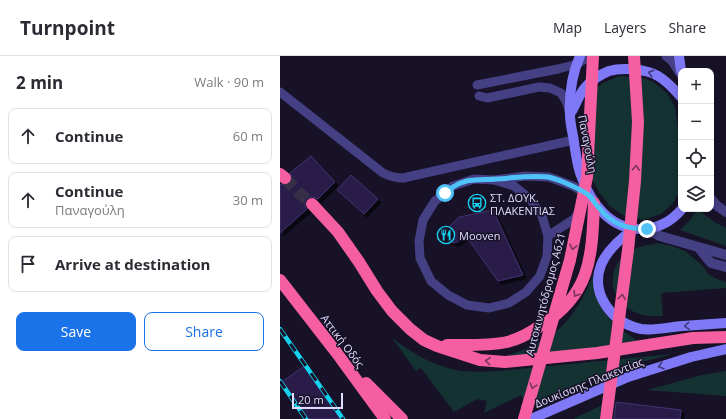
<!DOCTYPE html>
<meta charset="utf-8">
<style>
:root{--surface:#fff;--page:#f2f2f3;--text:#2b2b33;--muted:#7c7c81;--line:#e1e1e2;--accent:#1a73e8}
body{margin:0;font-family:"Open Sans",sans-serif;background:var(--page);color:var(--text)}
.controls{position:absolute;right:12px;top:12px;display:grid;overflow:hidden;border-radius:8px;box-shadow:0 2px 10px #0003}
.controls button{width:36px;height:36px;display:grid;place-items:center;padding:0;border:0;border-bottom:1px solid var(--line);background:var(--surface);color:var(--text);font:20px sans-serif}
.scale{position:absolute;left:12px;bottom:10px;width:51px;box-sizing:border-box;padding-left:4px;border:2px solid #e0dbfd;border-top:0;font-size:11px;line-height:14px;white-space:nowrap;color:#e0dbfd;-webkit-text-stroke:3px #171228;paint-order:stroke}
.stop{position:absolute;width:12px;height:12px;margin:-9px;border:3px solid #4fc3f7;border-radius:50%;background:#fff}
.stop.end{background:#4fc3f7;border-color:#fff;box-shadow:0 1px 4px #0008}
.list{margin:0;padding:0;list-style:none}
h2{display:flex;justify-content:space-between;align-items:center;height:52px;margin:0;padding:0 16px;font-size:17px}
h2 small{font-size:13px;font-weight:400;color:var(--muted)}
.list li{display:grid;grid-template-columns:26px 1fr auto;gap:12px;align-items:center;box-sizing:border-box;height:56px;margin:0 8px 8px;padding:0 8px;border:1px solid var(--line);border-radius:8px}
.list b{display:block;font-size:15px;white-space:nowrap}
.list p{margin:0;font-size:13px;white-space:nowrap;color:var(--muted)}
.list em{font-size:13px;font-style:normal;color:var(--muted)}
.actions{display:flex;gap:8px;padding:12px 16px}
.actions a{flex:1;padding:9px 0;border:1px solid var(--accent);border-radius:8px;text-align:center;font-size:14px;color:var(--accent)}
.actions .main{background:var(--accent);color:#fff}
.icon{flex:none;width:22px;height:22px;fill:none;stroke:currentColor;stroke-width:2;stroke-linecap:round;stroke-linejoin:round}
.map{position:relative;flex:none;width:446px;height:363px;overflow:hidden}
header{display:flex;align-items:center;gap:24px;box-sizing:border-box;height:56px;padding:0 20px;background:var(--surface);border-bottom:1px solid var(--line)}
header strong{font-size:19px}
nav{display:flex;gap:22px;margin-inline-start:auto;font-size:14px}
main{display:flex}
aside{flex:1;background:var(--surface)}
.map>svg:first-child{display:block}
.green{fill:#153232}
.building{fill:#291f48;stroke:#423372;filter:url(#shadow)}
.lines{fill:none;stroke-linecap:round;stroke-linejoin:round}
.motorway-tunnel{stroke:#353048;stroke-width:12;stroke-dasharray:12 6;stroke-linecap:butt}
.service{stroke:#454084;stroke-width:9}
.minor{stroke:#454084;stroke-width:10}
.tertiary{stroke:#454084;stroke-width:10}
.secondary{stroke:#8079f7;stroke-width:10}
.motorway{stroke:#f55ea1;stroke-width:12}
.rail-casing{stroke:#14d2f0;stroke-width:4.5}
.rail{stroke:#171228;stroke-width:3;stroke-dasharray:9;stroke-linecap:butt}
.motorway-bridge{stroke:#f55ea1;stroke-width:12}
.oneway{stroke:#413b7b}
.oneway2{stroke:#7b345e}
.route{stroke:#4fc3f7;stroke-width:5}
.labels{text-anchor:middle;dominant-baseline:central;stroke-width:3;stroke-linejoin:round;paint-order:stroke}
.street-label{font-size:11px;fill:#e0dbfd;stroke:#171228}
.poi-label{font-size:11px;fill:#e0dbfd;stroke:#171228;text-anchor:start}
</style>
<header>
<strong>Turnpoint</strong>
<nav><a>Map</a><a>Layers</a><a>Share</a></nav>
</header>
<main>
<aside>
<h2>2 min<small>Walk · 90 m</small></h2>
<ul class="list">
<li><svg class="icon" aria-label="ahead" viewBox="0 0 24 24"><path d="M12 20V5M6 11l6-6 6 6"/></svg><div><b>Continue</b></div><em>60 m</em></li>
<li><svg class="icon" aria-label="ahead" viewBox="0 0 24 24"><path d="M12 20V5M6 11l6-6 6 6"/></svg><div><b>Continue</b><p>Παναγούλη</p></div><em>30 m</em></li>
<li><svg class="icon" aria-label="arrive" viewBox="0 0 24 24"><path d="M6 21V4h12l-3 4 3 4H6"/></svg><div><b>Arrive at destination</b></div></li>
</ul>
<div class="actions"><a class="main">Save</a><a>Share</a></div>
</aside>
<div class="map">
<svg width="446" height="363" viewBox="0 0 446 363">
<defs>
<filter id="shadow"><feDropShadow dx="3.5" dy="3.5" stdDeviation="0" flood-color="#0009"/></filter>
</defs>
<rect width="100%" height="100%" fill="#171228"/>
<!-- green -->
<g class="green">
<polygon points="339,20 359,21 372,25 387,37 395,51 401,95 401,133 393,147 381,158 364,164 344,160 329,149 319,136 312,123 306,93 304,54 309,37 323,27"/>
<polygon points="417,153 436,167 446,172 446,190 400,174 410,164"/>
<path d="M378 187 392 190 405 195 423 210 428 218 437 223 446 226V232L381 237 383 260C371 261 361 260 350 254 326 239 327 208 352 194 360 190 369 189 378 187Z"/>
<path d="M315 215C316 224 316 239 319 247 326 264 347 278 362 288L227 300C243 294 260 287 274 277 294 262 306 237 315 215Z"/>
<path d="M112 282C132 297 155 311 181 315 193 316 206 316 218 315L393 298 362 306 334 315 242 352 240 350 245 347 241 339 204 357 207 345 197 343 174 356 141 312 136 315Z"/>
<polygon points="446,315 446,340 367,334 422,319"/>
<polygon points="324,348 322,363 293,363"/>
</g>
<!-- building -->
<g class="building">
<polygon points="31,100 55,126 38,143 34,141 31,141 27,142 25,146 25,150 27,153 0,177 0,128 4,129 8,129 11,127 12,123 10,117"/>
<polygon points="71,119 98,143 84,158 57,134"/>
<polygon points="213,154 243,219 218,225 186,180 177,186 174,187 169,185 166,181 166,175 167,173 179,161"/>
<polygon points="24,310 62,363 28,363 2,326"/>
<polygon points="336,346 401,354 400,363 334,363"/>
</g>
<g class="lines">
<!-- motorway-tunnel -->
<polyline class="motorway-tunnel" points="5,122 18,136 32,148"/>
<!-- service -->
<g class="service">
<polyline points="386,0 392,5 401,19"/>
<polyline points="197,29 278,13 297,8 310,0"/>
<path d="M0 36 103 117C109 120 115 122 123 122L294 84"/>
<polyline points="199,40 207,42 259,31 270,32 281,37 287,47 289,55"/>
<polyline points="214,124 234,130 250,143 262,160 268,180 267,200 260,220 246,236 229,247 209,252 187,249 168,239 151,225 140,202 139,185 143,164 155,145 173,130 194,123 214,124 245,120 269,121 293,130 309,139"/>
<polyline points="268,180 294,163 300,155"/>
</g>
<!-- minor -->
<polyline class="minor" points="419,192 431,207 446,211"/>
<!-- tertiary -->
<g class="tertiary">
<polyline points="431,143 436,149 446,156"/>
<polyline points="367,173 380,180 446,199"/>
</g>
<!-- secondary -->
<g class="secondary">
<path d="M300 0C292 18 289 39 290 59 290 68 293 78 294 86 296 98 297 111 302 122 311 147 330 173 360 173 377 173 391 166 402 153"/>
<polyline points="399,0 401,15"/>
<path d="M292 55C296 48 299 39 304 33 310 25 321 18 329 15 342 11 367 13 378 20 387 25 394 33 401 41"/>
<path d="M354 173C341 182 327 194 321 209 310 238 332 267 361 273 375 275 389 271 403 270 417 269 432 268 446 267"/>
<polyline points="251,363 348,321 411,301 446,293"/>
</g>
<!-- motorway -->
<g class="motorway">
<polyline points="0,118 5,122"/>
<polyline points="32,148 58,176 79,206 97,235 112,255 130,273 144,284 157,290 200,304 225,306 317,297 413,282 446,281"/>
<polyline points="0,224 56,296 105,363"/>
<path d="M167 289C187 289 208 290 227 286 239 283 250 277 260 270 311 239 312 201 314 147"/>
<polyline points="86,327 122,363"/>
</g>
<defs>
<g id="rail">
<polyline points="0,273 63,363"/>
<polyline points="0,325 26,363"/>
</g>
</defs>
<!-- rail casing -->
<use href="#rail" class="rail-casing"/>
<!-- rail -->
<use href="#rail" class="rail"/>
<!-- motorway-bridge -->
<g class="motorway-bridge">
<polyline points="244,363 290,204 307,121 313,0"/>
<polyline points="326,363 348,194 355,125 358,66 354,0"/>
</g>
</g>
<!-- one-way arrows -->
<defs><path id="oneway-chevron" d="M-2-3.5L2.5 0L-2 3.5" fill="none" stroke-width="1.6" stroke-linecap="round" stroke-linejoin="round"/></defs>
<g class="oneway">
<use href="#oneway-chevron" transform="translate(371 17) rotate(-163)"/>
<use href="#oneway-chevron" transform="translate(407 270) rotate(176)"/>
<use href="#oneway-chevron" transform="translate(381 310) rotate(163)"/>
</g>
<g class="oneway2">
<use href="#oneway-chevron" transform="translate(356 112) rotate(-87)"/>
<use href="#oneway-chevron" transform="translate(293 191) rotate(102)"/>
<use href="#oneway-chevron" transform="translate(296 238) rotate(122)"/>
<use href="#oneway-chevron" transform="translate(342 241) rotate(-83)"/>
<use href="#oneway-chevron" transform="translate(208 305) rotate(-175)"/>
<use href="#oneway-chevron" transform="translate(253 330) rotate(107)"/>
</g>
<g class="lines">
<!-- route -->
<path class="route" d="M165 137C173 130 184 124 195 124 202 123 209 124 216 123 233 122 251 119 268 121 278 123 298 132 307 138 312 141 315 148 319 152 332 168 346 173 367 173"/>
</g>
<!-- icons -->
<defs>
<symbol id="bus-ring" viewBox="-11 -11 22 22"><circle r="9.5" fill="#171228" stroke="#14d2f0" stroke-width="1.5"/><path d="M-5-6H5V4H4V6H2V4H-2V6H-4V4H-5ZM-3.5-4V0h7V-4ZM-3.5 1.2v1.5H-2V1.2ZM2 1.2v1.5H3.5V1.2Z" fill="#14d2f0"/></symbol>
<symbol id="restaurant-ring" viewBox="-11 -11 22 22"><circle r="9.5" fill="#171228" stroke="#14d2f0" stroke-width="1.5"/><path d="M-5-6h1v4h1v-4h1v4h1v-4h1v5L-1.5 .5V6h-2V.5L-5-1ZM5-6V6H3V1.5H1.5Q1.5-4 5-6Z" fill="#14d2f0"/></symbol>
</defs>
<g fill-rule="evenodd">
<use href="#bus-ring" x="187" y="137" width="20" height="20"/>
<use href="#restaurant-ring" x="156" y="169" width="20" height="20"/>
</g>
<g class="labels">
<!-- street labels -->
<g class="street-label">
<text transform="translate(308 88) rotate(79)">Παναγούλη</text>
<text transform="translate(265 238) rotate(-75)">Αυτοκινητόδρομος Α621</text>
<text transform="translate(63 285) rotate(53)">Αττική Οδός</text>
<text transform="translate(309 326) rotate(-22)">Δουκίσσης Πλακεντίας</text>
</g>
<!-- poi labels -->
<g class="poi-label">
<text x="210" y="141">ΣΤ. ΔΟΥΚ.<tspan x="210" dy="13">ΠΛΑΚΕΝΤΙΑΣ</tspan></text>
<text x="179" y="179">Mooven</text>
</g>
</g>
</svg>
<div class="controls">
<button>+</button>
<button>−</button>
<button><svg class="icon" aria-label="locate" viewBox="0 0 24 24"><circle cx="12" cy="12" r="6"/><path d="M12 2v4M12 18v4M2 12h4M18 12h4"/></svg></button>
<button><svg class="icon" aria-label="layers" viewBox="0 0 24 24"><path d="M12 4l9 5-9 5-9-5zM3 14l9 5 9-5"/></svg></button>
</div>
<div class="scale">20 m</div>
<div class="stop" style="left:165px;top:137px"></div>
<div class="stop end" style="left:367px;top:173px"></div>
</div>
</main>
